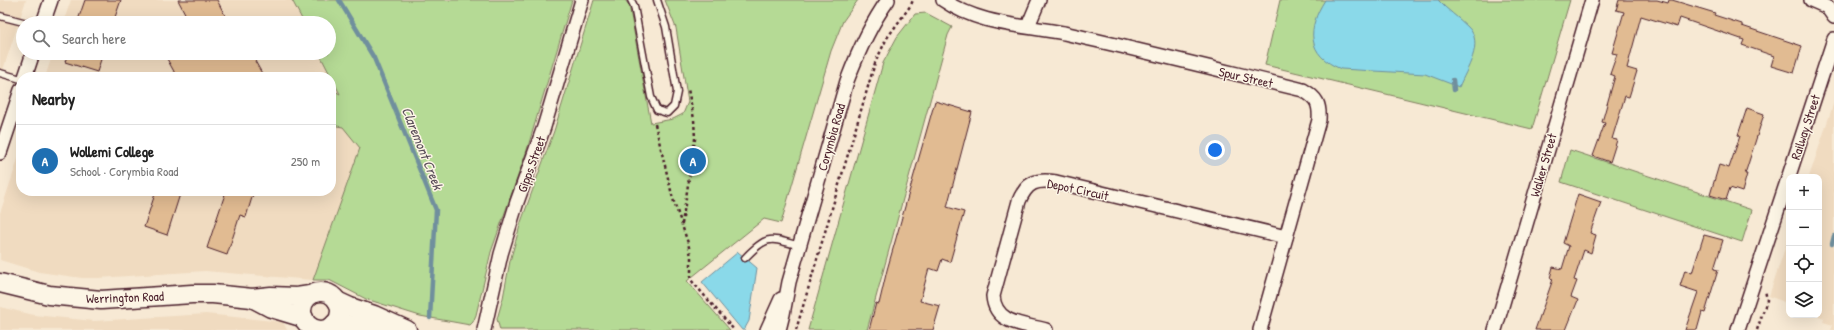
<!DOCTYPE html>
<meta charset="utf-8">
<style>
:root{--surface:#fff;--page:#f6f6f6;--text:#222;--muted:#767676;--line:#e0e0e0;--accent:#1f6fb2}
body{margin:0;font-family:"Patrick Hand",sans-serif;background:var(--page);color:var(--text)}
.controls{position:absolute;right:12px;bottom:12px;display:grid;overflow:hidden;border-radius:8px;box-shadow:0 4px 16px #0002}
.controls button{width:36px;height:36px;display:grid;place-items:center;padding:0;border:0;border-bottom:1px solid var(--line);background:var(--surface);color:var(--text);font:20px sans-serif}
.you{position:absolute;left:1215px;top:150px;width:14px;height:14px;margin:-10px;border:3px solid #fff;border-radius:50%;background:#1a73e8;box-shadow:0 0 0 6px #1a73e833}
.badge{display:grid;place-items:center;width:26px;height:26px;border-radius:50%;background:var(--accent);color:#fff;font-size:13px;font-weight:700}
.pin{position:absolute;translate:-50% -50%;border:2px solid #fff;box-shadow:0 1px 4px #0006}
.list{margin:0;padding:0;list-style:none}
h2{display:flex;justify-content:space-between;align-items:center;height:52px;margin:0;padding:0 16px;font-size:17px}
h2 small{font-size:13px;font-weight:400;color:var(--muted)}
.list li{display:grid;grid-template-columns:26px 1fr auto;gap:12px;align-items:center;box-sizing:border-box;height:72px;padding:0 16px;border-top:1px solid var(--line)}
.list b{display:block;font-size:15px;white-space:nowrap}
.list p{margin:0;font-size:13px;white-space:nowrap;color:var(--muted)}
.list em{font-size:13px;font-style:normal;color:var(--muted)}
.icon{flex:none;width:22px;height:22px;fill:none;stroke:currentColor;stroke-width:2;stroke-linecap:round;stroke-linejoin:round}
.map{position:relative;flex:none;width:1834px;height:330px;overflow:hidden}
.search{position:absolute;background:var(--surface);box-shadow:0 4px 16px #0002;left:16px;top:16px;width:320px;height:44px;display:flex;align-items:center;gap:10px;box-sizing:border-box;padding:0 14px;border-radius:22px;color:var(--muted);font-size:15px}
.panel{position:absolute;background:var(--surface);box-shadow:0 4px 16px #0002;left:16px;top:72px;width:320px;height:124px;border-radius:16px}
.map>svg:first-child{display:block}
.built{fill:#f0dbc0}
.green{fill:#b5da95;stroke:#807c60}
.water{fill:#8ad9e9;stroke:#708f9d}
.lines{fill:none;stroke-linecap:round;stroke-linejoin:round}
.stream{stroke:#708f9d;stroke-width:4.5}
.building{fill:#e1bb92;stroke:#4a1f2b}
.lane-casing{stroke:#4a1f2b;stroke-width:9}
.street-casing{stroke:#4a1f2b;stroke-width:16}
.secondary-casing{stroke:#4a1f2b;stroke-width:21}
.path{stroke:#4a1f2b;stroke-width:2.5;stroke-dasharray:3 3;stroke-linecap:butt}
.lane{stroke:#fcf5e5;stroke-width:6}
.street{stroke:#fcf5e5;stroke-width:13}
.secondary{stroke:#fcf5e5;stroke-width:18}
.labels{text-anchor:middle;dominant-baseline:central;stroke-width:3;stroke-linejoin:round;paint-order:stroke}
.street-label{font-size:13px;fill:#4a1f2b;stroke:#fcf5e5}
.water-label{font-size:14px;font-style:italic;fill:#5a4e5a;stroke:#fcf5e5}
</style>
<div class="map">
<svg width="1834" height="330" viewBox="0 0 1834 330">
<rect width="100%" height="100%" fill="#f7e9d4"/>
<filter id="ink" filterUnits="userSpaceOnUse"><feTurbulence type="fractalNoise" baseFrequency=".025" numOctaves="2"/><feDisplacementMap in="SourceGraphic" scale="8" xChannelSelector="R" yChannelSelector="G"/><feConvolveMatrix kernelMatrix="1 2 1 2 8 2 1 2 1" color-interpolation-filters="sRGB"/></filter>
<g filter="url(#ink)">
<!-- built -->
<g class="built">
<polygon points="0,0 26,0 0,79"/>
<polygon points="71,0 292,0 304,23 63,23"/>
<polygon points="53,53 319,53 363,139 313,280 205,271 98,278 82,278 39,272 0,260 0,213 21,150 21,191 331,191 331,77 45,77"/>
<polygon points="1834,102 1834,330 1831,330 1833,325 1823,322 1824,318 1816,315 1819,315 1819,177 1809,177"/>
<polygon points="1789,236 1789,304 1769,296"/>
<polygon points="0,307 34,315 94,321 206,314 283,322 287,330 0,330"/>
</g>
<!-- green -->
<g class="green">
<polygon points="292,0 572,0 526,153 491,252 476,315 473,322 470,325 420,316 366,299 329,280 313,280 360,148 343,127 331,125 331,89 340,94 319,53 329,53 329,23 304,23"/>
<polygon points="594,0 625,0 629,5 651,123 673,119 683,114 688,102 676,28 665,0 858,0 843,21 831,51 781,223 764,219 687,281 730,330 500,330 497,319 503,298 510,261 521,222 554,131"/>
<polygon points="1280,0 1570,0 1532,129 1265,65"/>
<polygon points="926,13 952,27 948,35 867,330 808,330 883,63 897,37 915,14"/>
<polygon points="1570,150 1752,210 1742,242 1561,182"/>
</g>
<!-- water -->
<g class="water">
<path d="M1325 0H1438C1447 10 1458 17 1468 27 1485 43 1466 70 1459 87L1425 74 1341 69C1306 55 1307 28 1325 0Z"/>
<polygon points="738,252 757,268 749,321 744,330 742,330 702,282"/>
</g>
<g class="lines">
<!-- stream -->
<g class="stream">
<polyline points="339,0 374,58 436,210 430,318"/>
<polyline points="1453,80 1454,90"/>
<polyline points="1832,244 1834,236"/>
</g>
</g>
<!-- building -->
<g class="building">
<polygon points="85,0 121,0 113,23 77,23"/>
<polygon points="178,0 217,0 229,23 190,23"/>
<polygon points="1619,0 1657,0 1668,3 1669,0 1672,0 1715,13 1714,15 1742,24 1742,26 1802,46 1794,73 1771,66 1774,56 1742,45 1744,40 1680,18 1677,27 1641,16 1627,68 1637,71 1629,97 1625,96 1612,139 1617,140 1610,162 1593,156 1605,123 1602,122 1615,76 1610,74 1617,54 1612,53 1624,12 1616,10"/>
<polygon points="68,53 103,53 97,72 65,62"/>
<polygon points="174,53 269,53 255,61 264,77 177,77 166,57"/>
<polygon points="935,101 972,112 947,207 964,212 950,262 942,259 938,271 929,268 920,301 940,306 933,330 869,330 876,303 879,304 887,270"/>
<polygon points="1747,108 1764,114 1745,174 1747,174 1742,192 1730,188 1726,200 1710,195 1719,165 1729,168 1740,136 1738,135"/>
<polygon points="156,191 181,191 167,235 144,227"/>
<polygon points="226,191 254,191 246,217 240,215 227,255 207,248"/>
<polygon points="1578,194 1601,202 1590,233 1596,235 1591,253 1584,250 1574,280 1577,281 1571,297 1578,300 1566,330 1535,330 1553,279 1550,278 1553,267 1562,269 1569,246 1563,243"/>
<polygon points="1704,235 1723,240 1714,269 1718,270 1705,313 1702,312 1697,330 1685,330 1698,292 1680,286 1685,270 1692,273"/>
</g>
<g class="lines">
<defs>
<g id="lane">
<polyline points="631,0 634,6 651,97 657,110 667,113 674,106 677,92 666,27 657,0"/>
<polyline points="0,16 27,23"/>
<polyline points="0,73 21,79"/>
<path d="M745 258C768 234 770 238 800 246"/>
</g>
<g id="street">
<path d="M943 0C979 25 1023 25 1064 33 1144 51 1224 71 1303 90 1317 98 1320 104 1319 120L1260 330"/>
<polyline points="1811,0 1827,7 1834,17"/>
<polyline points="43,23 51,0"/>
<polyline points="1028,26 1039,0"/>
<polyline points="25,77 33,53"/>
<polyline points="0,153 21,90"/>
<polyline points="484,330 501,254 517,202 544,127 582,0"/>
<polyline points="767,330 781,299"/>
<path d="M779 330 783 314 789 282 847 81C858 52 870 25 888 0"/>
<path d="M1046 330C1023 324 995 324 993 296L1019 201C1027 182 1036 179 1056 182L1286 237"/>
<polyline points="1495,330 1592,0"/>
<polyline points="1738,330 1834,39"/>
</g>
<g id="secondary">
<polyline points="0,283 49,295 101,300 192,294 213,294 252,298 271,296 297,297 310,295"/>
<circle cx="321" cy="311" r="19"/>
<polyline points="254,299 271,308 304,318"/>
<polyline points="337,301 350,307 374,315 407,330"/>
<polyline points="334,324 396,328"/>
</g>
</defs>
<!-- lane casing -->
<use href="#lane" class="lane-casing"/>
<!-- street casing -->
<use href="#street" class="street-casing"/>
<!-- secondary casing -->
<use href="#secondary" class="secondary-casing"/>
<!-- path -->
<g class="path">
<polyline points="655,124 673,199 688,243 691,256 691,280 734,330"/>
<polyline points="682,224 695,139 694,119 688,89"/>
<polyline points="796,330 875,63 887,38 911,5 913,0"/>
<polyline points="1757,330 1767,300 1765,290"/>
</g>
<!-- lane -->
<use href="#lane" class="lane"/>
<!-- street -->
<use href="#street" class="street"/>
<!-- secondary -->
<use href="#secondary" class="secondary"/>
</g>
</g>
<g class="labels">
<!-- street labels -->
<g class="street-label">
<text transform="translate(1246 77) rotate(13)">Spur Street</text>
<text transform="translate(1805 127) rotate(-72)">Railway Street</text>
<text transform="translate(831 137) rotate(-74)">Corymbia Road</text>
<text transform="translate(531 164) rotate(-70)">Gipps Street</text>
<text transform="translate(1543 165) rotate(-74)">Walker Street</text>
<text transform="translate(1078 189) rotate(12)">Depot Circuit</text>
<text transform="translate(125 297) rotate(-2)">Werrington Road</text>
</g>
<!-- water labels -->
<g class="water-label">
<text transform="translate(423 148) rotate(68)">Claremont Creek</text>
</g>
</g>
</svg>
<div class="controls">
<button>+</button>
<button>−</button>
<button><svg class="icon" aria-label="locate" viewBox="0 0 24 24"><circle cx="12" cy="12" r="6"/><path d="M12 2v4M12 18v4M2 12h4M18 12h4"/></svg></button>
<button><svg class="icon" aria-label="layers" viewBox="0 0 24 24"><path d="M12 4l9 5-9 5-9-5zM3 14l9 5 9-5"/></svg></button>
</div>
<div class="you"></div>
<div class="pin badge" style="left:693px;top:161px">A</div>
<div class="search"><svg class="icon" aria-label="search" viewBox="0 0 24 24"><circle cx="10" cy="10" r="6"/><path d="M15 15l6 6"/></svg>Search here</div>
<section class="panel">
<h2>Nearby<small></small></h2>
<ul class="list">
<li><span class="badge">A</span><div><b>Wollemi College</b><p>School · Corymbia Road</p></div><em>250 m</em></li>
</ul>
</section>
</div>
